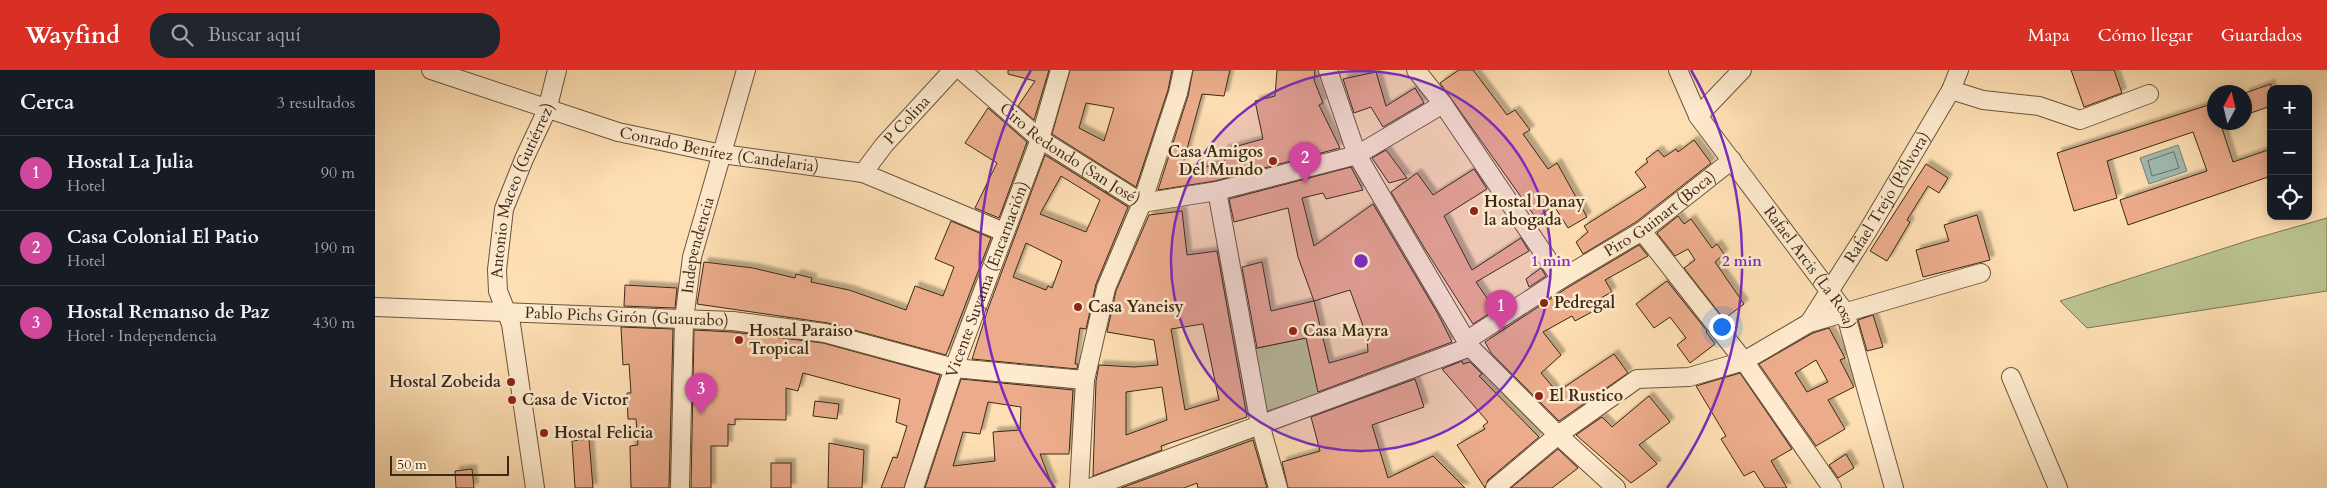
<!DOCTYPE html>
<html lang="es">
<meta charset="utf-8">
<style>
:root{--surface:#171b24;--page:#20242c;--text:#f1f3f6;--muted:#9ea1a6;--line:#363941;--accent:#d93025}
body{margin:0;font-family:Cardo,serif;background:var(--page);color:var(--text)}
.controls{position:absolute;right:15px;top:15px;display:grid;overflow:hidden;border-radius:10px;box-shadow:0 2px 12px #0003}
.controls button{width:45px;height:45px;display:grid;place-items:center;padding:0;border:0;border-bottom:1px solid var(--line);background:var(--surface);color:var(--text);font:25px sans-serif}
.compass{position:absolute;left:1832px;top:15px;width:45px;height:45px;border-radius:50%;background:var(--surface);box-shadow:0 2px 12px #0003;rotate:7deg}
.scale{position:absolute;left:15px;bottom:12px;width:119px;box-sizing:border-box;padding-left:5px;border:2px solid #3a2916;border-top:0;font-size:14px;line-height:18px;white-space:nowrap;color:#3a2916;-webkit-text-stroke:4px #feeace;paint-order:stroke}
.you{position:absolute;left:1346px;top:256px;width:18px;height:18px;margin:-12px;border:4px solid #fff;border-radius:50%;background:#1a73e8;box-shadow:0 0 0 8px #1a73e833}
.badge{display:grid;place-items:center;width:32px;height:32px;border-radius:50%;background:var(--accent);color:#fff;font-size:16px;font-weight:700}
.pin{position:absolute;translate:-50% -41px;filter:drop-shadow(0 1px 2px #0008)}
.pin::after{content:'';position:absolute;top:26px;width:18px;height:15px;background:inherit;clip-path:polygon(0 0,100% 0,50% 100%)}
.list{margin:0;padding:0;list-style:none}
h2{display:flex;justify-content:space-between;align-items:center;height:65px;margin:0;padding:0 20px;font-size:21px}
h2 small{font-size:16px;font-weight:400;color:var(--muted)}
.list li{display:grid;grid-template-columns:32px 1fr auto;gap:15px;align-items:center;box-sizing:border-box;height:75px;padding:0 20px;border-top:1px solid var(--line)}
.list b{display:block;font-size:19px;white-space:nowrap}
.list p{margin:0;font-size:16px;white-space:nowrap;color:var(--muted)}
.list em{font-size:16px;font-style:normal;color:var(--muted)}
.icon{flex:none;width:28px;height:28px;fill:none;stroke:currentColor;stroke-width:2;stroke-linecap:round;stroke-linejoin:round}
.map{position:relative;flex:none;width:1952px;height:418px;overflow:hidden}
header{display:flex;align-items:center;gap:30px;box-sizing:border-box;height:70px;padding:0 25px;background:var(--accent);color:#fff}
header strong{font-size:24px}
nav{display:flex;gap:28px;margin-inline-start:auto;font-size:18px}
.search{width:350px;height:45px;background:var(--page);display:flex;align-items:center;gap:12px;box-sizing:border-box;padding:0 18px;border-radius:20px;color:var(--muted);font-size:19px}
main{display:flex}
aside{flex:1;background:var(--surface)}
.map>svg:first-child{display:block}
.green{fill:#bbc390;stroke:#7a7653}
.water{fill:#a0bcb2;stroke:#778174}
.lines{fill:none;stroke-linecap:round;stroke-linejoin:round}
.shore{stroke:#6d7264;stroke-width:1}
.building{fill:#ecac8c;stroke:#3a2916;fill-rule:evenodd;filter:url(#shadow)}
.minor-casing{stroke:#6b563d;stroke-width:20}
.minor{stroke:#feeace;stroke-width:18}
.ring{fill:none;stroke:#7b2cbf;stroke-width:2.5}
.poi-dot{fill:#8f2418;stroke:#feeace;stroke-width:2}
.labels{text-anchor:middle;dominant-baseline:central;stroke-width:5;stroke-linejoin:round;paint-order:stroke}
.street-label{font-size:16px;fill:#3a2916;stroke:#feeace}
.poi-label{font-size:16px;font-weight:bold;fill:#3a2916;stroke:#feeace;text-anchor:start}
.centre{fill:#7b2cbf;stroke:#feeace;stroke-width:2.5}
.ring-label{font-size:15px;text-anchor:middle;font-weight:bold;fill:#7b2cbf;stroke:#feeace;stroke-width:5;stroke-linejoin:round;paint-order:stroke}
</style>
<header>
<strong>Wayfind</strong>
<div class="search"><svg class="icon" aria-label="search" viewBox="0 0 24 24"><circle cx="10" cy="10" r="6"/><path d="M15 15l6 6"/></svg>Buscar aquí</div>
<nav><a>Mapa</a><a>Cómo llegar</a><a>Guardados</a></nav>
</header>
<main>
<aside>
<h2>Cerca<small>3 resultados</small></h2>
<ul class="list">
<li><span class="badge" style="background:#d1479c">1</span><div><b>Hostal La Julia</b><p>Hotel</p></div><em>90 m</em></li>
<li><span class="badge" style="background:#d1479c">2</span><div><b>Casa Colonial El Patio</b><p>Hotel</p></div><em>190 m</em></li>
<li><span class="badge" style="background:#d1479c">3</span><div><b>Hostal Remanso de Paz</b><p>Hotel · Independencia</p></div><em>430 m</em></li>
</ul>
</aside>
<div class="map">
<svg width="1952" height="418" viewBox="0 0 1952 418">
<defs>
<filter id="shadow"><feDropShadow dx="4.5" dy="-4.5" stdDeviation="1" flood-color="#0004"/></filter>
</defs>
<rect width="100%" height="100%" fill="#fedfb3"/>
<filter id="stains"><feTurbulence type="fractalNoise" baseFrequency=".004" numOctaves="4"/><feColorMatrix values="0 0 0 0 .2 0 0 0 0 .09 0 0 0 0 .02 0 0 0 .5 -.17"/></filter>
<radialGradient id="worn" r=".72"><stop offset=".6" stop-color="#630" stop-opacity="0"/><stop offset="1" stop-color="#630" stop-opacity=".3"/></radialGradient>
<!-- green -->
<g class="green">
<polygon points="1952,148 1952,221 1712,258 1685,231 1878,169"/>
<polygon points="931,268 944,324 892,341 879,279"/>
</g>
<!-- water -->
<polygon class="water" points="1803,75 1812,101 1774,114 1765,88"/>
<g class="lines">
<!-- shore -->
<polygon class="shore" points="1799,82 1804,98 1777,106 1773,91"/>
</g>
<!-- building -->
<g class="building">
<polygon points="633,0 674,0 659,50 643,36 660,11 633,4"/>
<path d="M695 0H797L793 20 761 117 677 64ZM711 33 739 38 729 71 704 58Z"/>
<polygon points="818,0 855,0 849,26 827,24 806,101 850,93 848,80 888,69 880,31 900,26 902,0 940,0 939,10 948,33 944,35 965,78 840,111 783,120 813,26"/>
<polygon points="1084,0 1098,0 1132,45 1140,40 1155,60 1148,64 1173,99 1182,93 1212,147 1193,158 1179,136 1161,148 1065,13"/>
<polygon points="1696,0 1739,0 1747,23 1709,37"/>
<polygon points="1001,2 1011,36 1040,18 1049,33 1008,57 996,37 979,43 968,9"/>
<polygon points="1896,14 1896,36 1870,45 1870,23"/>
<polygon points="1840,33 1840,52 1845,52 1858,92 1896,79 1896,106 1753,155 1745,130 1832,101 1818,62 1732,91 1742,128 1699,141 1682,83"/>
<polygon points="613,38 652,72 624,148 600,138 622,93 590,73"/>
<polygon points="1319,70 1336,93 1261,152 1208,184 1201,172 1213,162 1209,156 1271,117 1260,102 1273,92 1271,89 1283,80 1289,87 1301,79 1303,82"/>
<polygon points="1011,80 1032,108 1014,113 997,88"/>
<path d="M670 85 753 137 721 214 711 259 705 258 700 294H703L702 299 597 289 613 239ZM686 106 725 130 711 162 665 144ZM651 173 687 191 677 218 673 216 671 220 638 207Z"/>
<polygon points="1551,94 1573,108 1564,123 1553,116 1532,150 1535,152 1512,191 1495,181"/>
<path d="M976 97 988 120 951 129 948 123 927 128 939 176 998 134 1063 244 1077 272 943 322 931 268 882 278 867 197 887 192 896 241 939 231 923 187 913 138 859 152 854 129ZM975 220 992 267 993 282 954 293 939 231Z"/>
<polygon points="1099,99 1112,119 1069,146 1097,200 1146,168 1154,181 1101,212 1120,240 1098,254 1050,179 1016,122 1042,103 1058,125"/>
<path d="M807 141 812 185 842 181 872 347 786 376 787 380 718 406 721 311 724 295 759 297 783 295 779 270 732 262 741 221 774 145ZM828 254 844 330 810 340 796 259ZM787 317 792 350 751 365V322Z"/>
<polygon points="1602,145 1615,190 1548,207 1541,180 1574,171 1569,155"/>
<polygon points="1303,146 1309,154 1316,149 1337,178 1342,174 1349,184 1340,192 1369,234 1349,249 1309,198 1320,190 1313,179 1300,186 1282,163"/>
<polygon points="576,151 616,168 571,285 453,253 322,234 329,192 378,198 420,208 421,204 437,208 436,212 474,220 531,240 540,216 568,226 579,197 560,189"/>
<polygon points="1264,175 1273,186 1230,210 1237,222 1222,230 1226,237 1200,251 1197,246 1168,262 1186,285 1166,303 1182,322 1239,284 1253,303 1184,351 1116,283 1110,272 1192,218"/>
<polygon points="1166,198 1171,206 1154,217 1151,209"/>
<polygon points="1292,211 1332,261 1331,262 1340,274 1315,293 1302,275 1311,268 1295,247 1279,258 1261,234"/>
<polygon points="250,215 302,218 300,238 249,236"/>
<polygon points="1498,245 1508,277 1492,281 1483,250"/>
<polygon points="246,257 298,259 294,418 256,418 255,376 263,375 261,349 253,349 252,323 256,323 254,294 248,295"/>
<path d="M1454 258 1470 288 1465 290 1479 317 1453 330 1470 359 1441 376 1384 294 1438 263ZM1441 290 1453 312 1432 322 1420 303Z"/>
<polygon points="319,260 357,262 448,273 565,305 529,418 506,418 518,387 522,388 532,356 521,352 525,329 428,303 423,321 411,318 411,350 360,349 360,355 353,354 353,376 336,376 336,418 316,418"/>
<polygon points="1087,291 1088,294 1095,292 1107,304 1104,306 1164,367 1113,410 1110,418 1082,375 1110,359 1108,356 1113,352 1067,299"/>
<polygon points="1365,303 1417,379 1396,391 1412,418 1390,418 1379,401 1369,406 1346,369 1351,366 1321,316"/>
<path d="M586 309 698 320 694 384H665L678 418H550ZM613 332 646 337 645 360 618 362 620 391 578 396 588 362 605 364Z"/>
<polygon points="1040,309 1049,337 997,355 1013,408 1058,386 1090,418 913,418 907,392 945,381 936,347"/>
<polygon points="1274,326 1295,352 1264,375 1282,394 1256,413 1201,365 1227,347 1237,357"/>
<polygon points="440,331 464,334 462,349 438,346"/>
<polygon points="214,369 218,418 200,418 197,371"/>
<polygon points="878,370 892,418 823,418 822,413 809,418 746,418"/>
<polygon points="454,373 489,380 487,418 453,418"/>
<polygon points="1183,379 1203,398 1177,418 1136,418"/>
<polygon points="1471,384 1479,398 1463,408 1454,395"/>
<rect x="396" y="393" width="20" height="25"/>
<polygon points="97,399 99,418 81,418 80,401"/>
</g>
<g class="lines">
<defs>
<g id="minor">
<path id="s1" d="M56 0 243 62 347 84 488 103 629 162"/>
<path id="s2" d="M586 0 665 69 767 133 842 121 982 85 1068 34"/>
<polyline points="953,0 982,85 1095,277 1183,365 1241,418"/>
<polyline points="1041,0 1068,34 1186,209"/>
<path id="s3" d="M1303 0 1323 46 1470 242 1519 418"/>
<polyline points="1576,20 1608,30 1664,36 1705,50 1774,24"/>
<polyline points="1323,46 1367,0"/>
<path id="s4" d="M488 103 509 75 578 0"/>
<polyline points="842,121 885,354 903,418"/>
<polyline points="1267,161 1369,291 1457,418"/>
<path id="s5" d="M0 237 358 251 450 263 579 298 710 310"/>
<path id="s6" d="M1434 253 1492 162 1576 20 1584 0"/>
<path id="s7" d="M1091 271 1186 209 1267 161 1357 90"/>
<polyline points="1636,307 1683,418"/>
<path id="s8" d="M160 418 136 254 123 221 122 200 129 139 149 89 172 40 182 0"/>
<path id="s9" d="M305 418 309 250 317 187 371 0"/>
<path id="s10" d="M539 418 579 298 665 69 685 0"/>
<polyline points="704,418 710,310 731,218 767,133 803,23 808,0"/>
<polyline points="715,418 1095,277"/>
<polyline points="1120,418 1183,365 1262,309 1314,307 1369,291 1434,253 1606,203"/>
</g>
</defs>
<!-- minor casing -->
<use href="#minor" class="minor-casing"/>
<!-- minor -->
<use href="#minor" class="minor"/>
</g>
<!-- distance rings -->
<circle cx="986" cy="191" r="190" fill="#7b2cbf" fill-opacity=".12"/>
<g class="ring">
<circle cx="986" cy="191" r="190"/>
<path d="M680 418A381 381 0 0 1 656 0M1316 0A381 381 0 0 1 1292 418"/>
</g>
<!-- markers -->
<g class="poi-dot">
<circle cx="898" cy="91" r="5"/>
<circle cx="1099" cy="141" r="5"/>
<circle cx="1169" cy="233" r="5"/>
<circle cx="703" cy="237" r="5"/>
<circle cx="918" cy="261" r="5"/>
<circle cx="364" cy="270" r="5"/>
<circle cx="136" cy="312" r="5"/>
<circle cx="1164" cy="326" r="5"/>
<circle cx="137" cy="330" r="5"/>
<circle cx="169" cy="363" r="5"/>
</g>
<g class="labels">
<!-- street labels -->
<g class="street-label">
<text stroke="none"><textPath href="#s4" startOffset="69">P Colina</textPath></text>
<text stroke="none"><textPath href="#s1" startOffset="300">Conrado Benítez (Candelaria)</textPath></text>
<text stroke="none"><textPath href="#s2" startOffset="138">Ciro Redondo (San José)</textPath></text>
<text stroke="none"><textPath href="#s8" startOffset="306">Antonio Maceo (Gutiérrez)</textPath></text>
<text stroke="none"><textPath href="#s6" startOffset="148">Rafael Trejo (Pólvora)</textPath></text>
<text stroke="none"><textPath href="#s7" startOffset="232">Piro Guinart (Boca)</textPath></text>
<text stroke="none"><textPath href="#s9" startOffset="244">Independencia</textPath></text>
<text stroke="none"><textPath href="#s3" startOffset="239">Rafael Arcis (La Rosa)</textPath></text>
<text stroke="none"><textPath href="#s10" startOffset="221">Vicente Suyama (Encarnación)</textPath></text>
<text stroke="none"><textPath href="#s5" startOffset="252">Pablo Pichs Girón (Guaurabo)</textPath></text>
</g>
<!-- poi labels -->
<g class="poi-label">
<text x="888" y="82" text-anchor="end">Casa Amigos<tspan x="888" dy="18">Del Mundo</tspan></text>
<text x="1109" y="132">Hostal Danay<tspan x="1109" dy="18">la abogada</tspan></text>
<text x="1179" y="233">Pedregal</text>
<text x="713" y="237">Casa Yaneisy</text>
<text x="374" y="261">Hostal Paraiso<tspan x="374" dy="18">Tropical</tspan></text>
<text x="928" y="261">Casa Mayra</text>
<text x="126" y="312" text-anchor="end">Hostal Zobeida</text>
<text x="1174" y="326">El Rustico</text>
<text x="147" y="330">Casa de Victor</text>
<text x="179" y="363">Hostal Felicia</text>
</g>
</g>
<circle cx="986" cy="191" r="8" class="centre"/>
<g class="ring-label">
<text x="1176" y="196">1 min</text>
<text x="1367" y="196">2 min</text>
</g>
<rect width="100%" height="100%" filter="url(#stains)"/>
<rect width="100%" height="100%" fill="url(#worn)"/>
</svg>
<div class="controls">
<button>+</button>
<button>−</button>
<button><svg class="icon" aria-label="locate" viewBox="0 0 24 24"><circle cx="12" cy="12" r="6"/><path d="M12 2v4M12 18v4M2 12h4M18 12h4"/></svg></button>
</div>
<svg class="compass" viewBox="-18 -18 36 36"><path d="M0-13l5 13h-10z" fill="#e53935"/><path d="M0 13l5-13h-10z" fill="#9ea1a6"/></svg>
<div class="scale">50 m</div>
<div class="you"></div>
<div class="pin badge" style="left:1126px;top:261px;background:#d1479c">1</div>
<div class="pin badge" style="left:930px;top:113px;background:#d1479c">2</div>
<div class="pin badge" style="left:326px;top:344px;background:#d1479c">3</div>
</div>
</main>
